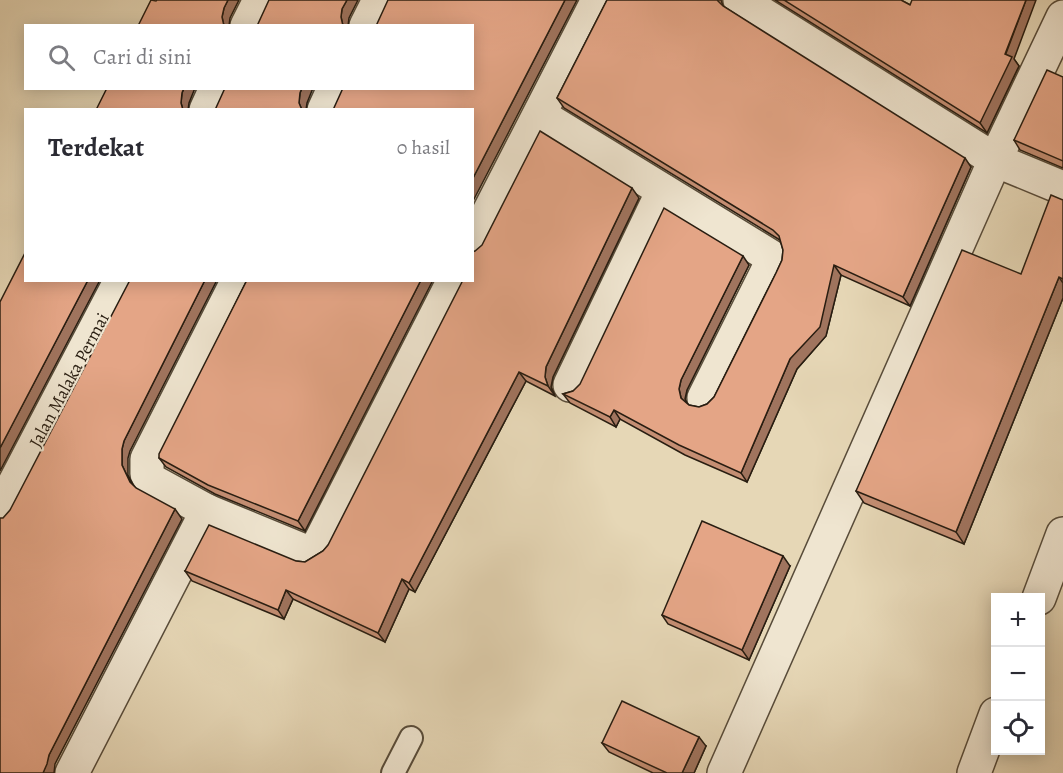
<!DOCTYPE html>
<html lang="id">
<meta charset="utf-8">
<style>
:root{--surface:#fff;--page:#f7f7f7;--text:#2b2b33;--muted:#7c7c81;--line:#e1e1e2}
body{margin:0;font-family:Alegreya,serif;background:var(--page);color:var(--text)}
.controls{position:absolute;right:18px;bottom:18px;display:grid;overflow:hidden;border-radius:0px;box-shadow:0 3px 15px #0003}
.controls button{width:54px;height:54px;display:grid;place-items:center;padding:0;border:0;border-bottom:2px solid var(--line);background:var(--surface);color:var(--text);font:30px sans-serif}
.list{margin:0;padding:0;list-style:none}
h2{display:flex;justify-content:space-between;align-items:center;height:78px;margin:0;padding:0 24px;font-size:26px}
h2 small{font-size:20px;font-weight:400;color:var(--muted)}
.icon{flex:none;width:33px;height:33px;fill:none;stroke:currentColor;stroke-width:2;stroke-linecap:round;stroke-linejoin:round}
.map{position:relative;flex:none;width:1063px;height:773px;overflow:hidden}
.search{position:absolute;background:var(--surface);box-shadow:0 3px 15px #0003;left:24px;top:24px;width:450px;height:66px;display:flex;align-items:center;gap:15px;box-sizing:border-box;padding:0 21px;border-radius:0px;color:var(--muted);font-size:22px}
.panel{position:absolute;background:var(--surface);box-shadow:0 3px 15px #0003;left:24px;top:108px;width:450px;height:174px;border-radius:0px}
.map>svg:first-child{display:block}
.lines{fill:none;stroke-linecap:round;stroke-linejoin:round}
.service-casing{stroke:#584c3a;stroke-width:26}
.minor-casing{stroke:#584c3a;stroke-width:36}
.service{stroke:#efe5d0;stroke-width:22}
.minor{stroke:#efe5d0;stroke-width:33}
.wall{fill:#c48e73;stroke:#281d11;stroke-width:1.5}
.shaded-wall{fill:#a0745e;stroke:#281d11;stroke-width:1.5}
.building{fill:#e4a586;stroke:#281d11;stroke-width:1.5}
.labels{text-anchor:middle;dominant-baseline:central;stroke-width:4.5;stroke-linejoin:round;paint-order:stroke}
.street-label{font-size:18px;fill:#281d11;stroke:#efe5d0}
</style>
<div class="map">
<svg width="1063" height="773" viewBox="0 0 1063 773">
<rect width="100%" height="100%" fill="#e6d7b6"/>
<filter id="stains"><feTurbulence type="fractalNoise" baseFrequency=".00333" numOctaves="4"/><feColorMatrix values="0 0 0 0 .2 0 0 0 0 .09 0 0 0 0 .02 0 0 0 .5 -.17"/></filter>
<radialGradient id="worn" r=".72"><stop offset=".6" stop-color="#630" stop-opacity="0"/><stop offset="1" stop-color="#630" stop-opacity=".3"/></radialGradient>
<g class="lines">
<defs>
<polyline id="service" points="393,773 411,738"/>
<g id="minor">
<polyline points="740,0 995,160 1063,188"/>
<polyline points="247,26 260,0"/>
<polyline points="366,26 379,0"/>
<polyline points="206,110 216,88"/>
<polyline points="324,110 334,88"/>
<polyline points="540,115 770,256 771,262 766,274 704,398"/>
<polyline points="472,245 598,0"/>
<polyline points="238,280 147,459 147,474 152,481 207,511 309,553 318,546 454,280"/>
<polyline points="570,385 663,191"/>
<polyline points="0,511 121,280"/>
<polyline points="1039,598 1063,534"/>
<polyline points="72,773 207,511"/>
<polyline points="724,773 995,160 1063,17"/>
<polyline points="974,773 996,714"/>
</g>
</defs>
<!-- service casing -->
<use href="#service" class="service-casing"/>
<!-- minor casing -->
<use href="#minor" class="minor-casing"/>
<!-- service -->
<use href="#service" class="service"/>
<!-- minor -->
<use href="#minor" class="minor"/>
</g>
<!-- wall -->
<g class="wall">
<polygon points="607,0 721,0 723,6 971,167 910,306 841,275 826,336 797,369 747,482 685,455 620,419 616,427 570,403 563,394 573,391 749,265 687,390 685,399 687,403 689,405 699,407 707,404 714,397 776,273 782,260 783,250 780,240 564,108 557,98"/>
<polygon points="775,0 901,0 1014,59 1019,66 987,133"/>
<polygon points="1063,77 1063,168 1020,150 1014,140"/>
<polygon points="639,198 553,377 551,387 555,396 526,381 415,592 409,589 385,642 293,599 284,619 192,581 185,571 296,561 305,562 323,551"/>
<polygon points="1063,200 1063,298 964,544 864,503 856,491 1021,274"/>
<polygon points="247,280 305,531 215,494 166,467 159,458"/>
<polygon points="790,566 749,660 668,624 662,615"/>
<polygon points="602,743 706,746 694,773 653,773 609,752"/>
</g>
<!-- shaded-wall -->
<g class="shaded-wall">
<polygon points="228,0 239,0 230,18 229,26 224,26 222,17 224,8"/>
<polygon points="347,0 358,0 349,18 348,26 343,26 341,17 342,9"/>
<polygon points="565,0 577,0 472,203 472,180"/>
<polygon points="1026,0 1036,0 1014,59 1019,66 987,133 980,123"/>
<polygon points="184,88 195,88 189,103 188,110 183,110 181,103 182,93"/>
<polygon points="302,88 313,88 307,103 306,110 302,110 299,103 300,93"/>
<polygon points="965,158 971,167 910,306 903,297"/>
<polygon points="632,188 639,198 553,377 551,387 555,396 548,386 545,377 546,367"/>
<polygon points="743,256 749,265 687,390 685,399 688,408 681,398 679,389 681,380"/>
<polygon points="834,265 841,275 826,336 797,369 747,482 741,473 790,359"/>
<polygon points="1059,277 1063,283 1063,298 964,544 956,532"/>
<polygon points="88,280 100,280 0,471 0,448"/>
<polygon points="205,280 217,280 130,451 128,458 128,475 137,492 130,482 122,465 122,449 124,441"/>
<polygon points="421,280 433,280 305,531 298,521"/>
<polygon points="519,372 526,381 415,592 409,583"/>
<polygon points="614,410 620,419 616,427 610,417"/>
<polygon points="175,509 182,519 55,764 54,773 43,773 49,755"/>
<polygon points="783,556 790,566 749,660 742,650"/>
<polygon points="402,579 409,589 385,642 378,633"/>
<polygon points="286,590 293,599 284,619 278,610"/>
<polygon points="699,737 706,746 694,773 682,773"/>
</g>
<!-- building -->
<g class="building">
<polygon points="151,0 156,1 157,0 228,0 224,8 222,17 224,26 138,26"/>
<polygon points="269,0 347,0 342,9 341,17 343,26 257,26"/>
<polygon points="388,0 565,0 472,180 472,110 333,110 343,88 472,88 472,26 376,26"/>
<polygon points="607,0 717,0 723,6 965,158 903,297 834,265 820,327 790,359 741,473 679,445 614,410 610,417 563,394 573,391 580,384 664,208 743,256 681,380 679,389 681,398 689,405 699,407 707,404 714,397 776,273 782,260 783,250 779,236 773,230 557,98"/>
<polygon points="784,0 901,0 910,5 912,0 1026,0 1005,54 1012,57 980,123"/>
<polygon points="1047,70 1063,77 1063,161 1014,140"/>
<polygon points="107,88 184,88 182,93 181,103 183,110 96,110"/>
<polygon points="225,88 302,88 300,93 299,103 302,110 215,110"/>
<polygon points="540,131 632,188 546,367 545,377 548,386 519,372 409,583 402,579 378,633 286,590 278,610 185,571 209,525 296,561 305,562 323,551 328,545 463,280 472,280 472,252 475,251 482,245"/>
<polygon points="1051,195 1063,200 1063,279 1059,277 956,532 856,491 962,250 1021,274"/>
<polygon points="26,251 26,280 88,280 0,448 0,302"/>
<polygon points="130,280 205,280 124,441 122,449 122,465 130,482 136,488 175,509 49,755 47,764 43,773 0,773 0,518 3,518 10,510"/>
<polygon points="247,280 421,280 298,521 208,485 159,458 159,454"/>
<polygon points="702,521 783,556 742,650 662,615"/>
<polygon points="622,701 699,737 682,773 667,773 602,743"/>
</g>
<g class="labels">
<!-- street labels -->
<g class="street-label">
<text transform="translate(69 380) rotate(-62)">Jalan Malaka Permai</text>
</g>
</g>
<rect width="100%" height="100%" filter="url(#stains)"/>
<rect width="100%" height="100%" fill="url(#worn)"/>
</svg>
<div class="controls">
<button>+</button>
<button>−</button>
<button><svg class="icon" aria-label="locate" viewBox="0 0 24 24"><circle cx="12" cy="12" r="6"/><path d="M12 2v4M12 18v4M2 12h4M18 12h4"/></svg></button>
</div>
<div class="search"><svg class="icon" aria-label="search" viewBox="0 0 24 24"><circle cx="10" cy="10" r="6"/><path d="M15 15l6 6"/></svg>Cari di sini</div>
<section class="panel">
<h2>Terdekat<small>0 hasil</small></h2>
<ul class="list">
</ul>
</section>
</div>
